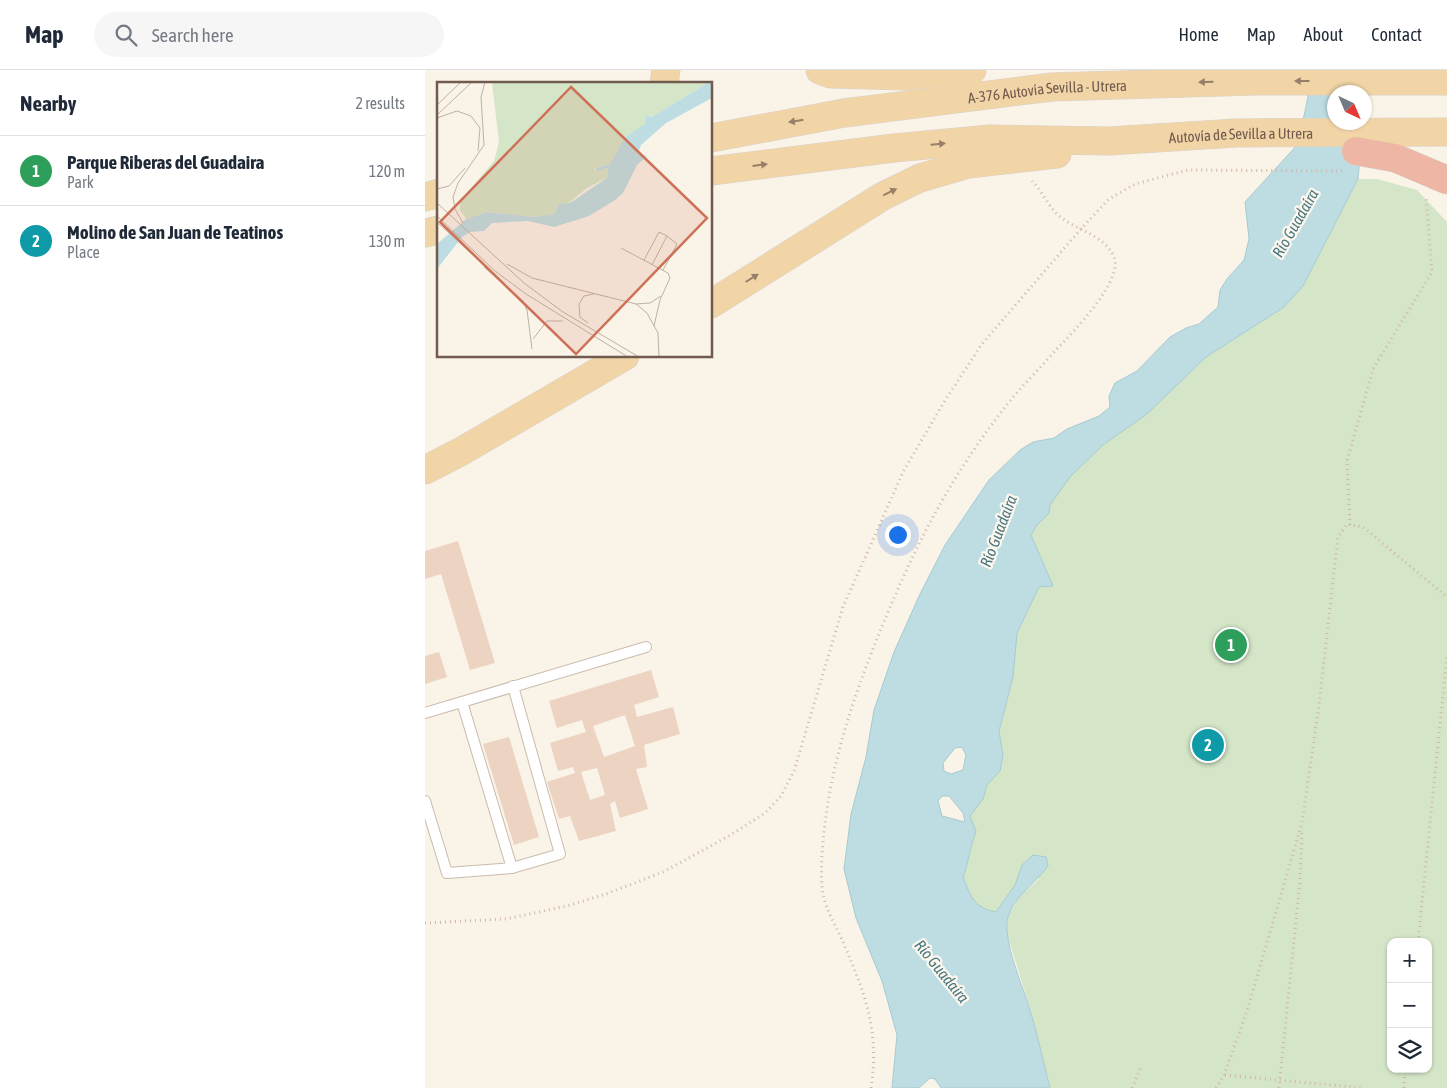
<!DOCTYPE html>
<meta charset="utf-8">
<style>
:root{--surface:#fff;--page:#f6f6f7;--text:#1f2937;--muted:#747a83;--line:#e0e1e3;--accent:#d77559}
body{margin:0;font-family:"Asap Condensed",sans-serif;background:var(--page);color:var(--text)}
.controls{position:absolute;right:15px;bottom:15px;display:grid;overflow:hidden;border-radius:10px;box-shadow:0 1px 4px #0004}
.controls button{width:45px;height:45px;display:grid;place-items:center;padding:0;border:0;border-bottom:1px solid var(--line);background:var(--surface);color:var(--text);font:25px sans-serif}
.compass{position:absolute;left:902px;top:15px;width:45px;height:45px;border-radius:50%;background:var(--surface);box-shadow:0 1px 4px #0004;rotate:136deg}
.you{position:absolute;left:472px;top:464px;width:18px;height:18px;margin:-12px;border:4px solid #fff;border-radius:50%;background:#1a73e8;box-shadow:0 0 0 8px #1a73e833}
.badge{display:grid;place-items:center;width:32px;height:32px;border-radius:50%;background:var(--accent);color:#fff;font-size:16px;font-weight:700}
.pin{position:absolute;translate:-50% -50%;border:2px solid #fff;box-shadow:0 1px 5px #0006}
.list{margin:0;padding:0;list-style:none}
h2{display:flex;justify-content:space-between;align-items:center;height:65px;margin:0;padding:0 20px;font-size:21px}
h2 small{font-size:16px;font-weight:400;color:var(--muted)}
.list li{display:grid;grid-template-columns:32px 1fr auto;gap:15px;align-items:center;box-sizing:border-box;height:70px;padding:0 20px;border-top:1px solid var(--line)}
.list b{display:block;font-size:19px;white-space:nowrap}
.list p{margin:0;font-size:16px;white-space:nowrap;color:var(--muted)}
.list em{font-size:16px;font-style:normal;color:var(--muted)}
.icon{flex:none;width:28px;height:28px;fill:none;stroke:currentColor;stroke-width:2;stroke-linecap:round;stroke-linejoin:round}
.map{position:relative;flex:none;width:1022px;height:1018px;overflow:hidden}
header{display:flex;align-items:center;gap:30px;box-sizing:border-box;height:70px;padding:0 25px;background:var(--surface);border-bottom:1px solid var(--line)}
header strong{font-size:24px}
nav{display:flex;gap:28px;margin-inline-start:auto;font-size:18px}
.search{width:350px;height:45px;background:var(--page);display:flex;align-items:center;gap:12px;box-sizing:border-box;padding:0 18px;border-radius:28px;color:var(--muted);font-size:19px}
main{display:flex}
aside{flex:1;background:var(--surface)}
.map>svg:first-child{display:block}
.green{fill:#d4e6c7;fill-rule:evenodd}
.water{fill:#bedde2;stroke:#a5cbd2;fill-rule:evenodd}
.building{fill:#edd3c2;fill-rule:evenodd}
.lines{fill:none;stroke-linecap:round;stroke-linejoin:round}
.lane-casing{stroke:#cbbbae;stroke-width:12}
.primary-casing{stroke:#d7d1cd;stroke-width:29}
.highway-casing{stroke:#d7d1cd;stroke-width:29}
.path{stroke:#d1b6a5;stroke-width:3;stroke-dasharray:1 4;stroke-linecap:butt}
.lane{stroke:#fff;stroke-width:10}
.primary{stroke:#f2d5a7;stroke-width:28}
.highway{stroke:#eeb7a5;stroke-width:28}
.oneway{fill:#987f69}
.labels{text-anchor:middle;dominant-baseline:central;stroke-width:4.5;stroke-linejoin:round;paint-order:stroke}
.street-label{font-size:15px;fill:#715a4e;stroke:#fdf7ed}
.water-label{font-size:16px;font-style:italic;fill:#4a7982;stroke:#fdf7ed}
.inset-road{fill:none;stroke:#bfb1a5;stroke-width:1}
.view{fill:#cd7258;fill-opacity:0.15;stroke:#cd7258;stroke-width:2.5}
.inset-edge{fill:none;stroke:#715a4e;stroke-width:2.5}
</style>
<header>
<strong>Map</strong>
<div class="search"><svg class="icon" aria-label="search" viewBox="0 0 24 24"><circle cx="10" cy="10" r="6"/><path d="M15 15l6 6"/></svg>Search here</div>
<nav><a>Home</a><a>Map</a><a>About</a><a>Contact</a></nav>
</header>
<main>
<aside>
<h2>Nearby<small>2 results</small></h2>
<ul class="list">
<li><span class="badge" style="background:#2e9e5b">1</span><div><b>Parque Riberas del Guadaira</b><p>Park</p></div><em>120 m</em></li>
<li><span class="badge" style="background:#0f9aa8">2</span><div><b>Molino de San Juan de Teatinos</b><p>Place</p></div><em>130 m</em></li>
</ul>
</aside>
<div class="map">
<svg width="1022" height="1018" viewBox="0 0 1022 1018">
<rect width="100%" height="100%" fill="#faf3e7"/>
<!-- green -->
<path class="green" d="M933 109H952L992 120 1022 152V1018H625L606 941 582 864 583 846 595 826 614 809 597 795 590 815 571 842C548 837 546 827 538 807 544 791 545 777 551 761L545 746 558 729 562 715 575 701 578 685 574 661 588 607 592 563 614 517 628 516 606 465 612 455 624 443V435L645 407 678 375 722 344 781 287 859 237 878 216ZM966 872H1003V999H966Z"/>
<!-- water -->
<path class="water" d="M874 0H950L940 36 939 22H909V52L938 53 933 109 878 216 859 237 781 287 722 344 678 375 645 407 625 435 624 443 612 455 606 465 628 516 614 517 592 563 588 607 574 661 578 685 575 701 562 715 558 729 545 746 551 761C545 777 544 791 538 807 546 827 548 837 571 842L590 815 597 795 608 785 621 787 623 796C611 813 589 826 583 847 577 870 598 916 605 940 613 965 618 992 625 1018H516L510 1009 505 1008 494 1018H467L472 965 457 911 431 848 419 799 426 744 441 687 449 640 469 582 495 524 520 475 564 410 595 380 608 372 629 368 642 359 674 346 685 337 684 326 690 313 712 301 745 267 761 258 774 254 793 237 795 220 802 209 819 190 824 169 820 132 873 74 883 27ZM537 677 541 685 538 700 526 704 519 701 518 693 530 678ZM517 726H524L538 743 540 752 517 746 513 731Z"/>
<!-- building -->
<g class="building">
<polygon points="33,471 70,593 45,600 16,504 0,509 0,481"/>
<polygon points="14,582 22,607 0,614 0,586"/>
<path d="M226 600 234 627 209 635 212 647 248 637 255 664 219 675 222 697 211 699 223 739 195 748 190 731 185 734 191 761 154 771 145 746 134 749 122 712 150 703 148 697 133 701 125 673 161 662 157 650 132 658 124 631ZM200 645 210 676 179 687 168 656ZM172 698 180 725 165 730 156 702Z"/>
<polygon points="84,667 114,767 89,775 58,674"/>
</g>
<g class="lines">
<defs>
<g id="lane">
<polyline points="37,632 87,798 135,784 88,616"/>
<polyline points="0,643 221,577"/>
<polyline points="0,731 22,803 87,798"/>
</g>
<g id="primary">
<polyline points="395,0 406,4 479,6 547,0"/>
<polyline points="239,14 241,0"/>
<path id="s1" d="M286 68 419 43 627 17 830 11H1022"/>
<path id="s2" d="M286 101 469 78 565 69 684 71 811 63 1022 62"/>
<polyline points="0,127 14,123"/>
<polyline points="0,163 14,160"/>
<polyline points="286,234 458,126 495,108 543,94 632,84"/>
<polyline points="0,400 37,381 200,286"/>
</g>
<polyline id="highway" points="931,81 970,88 1022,110"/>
</defs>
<!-- lane casing -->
<use href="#lane" class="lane-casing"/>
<!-- primary casing -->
<use href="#primary" class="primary-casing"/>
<!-- highway casing -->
<use href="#highway" class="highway-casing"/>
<!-- path -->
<g class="path">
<polyline points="925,455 922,391 948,299 1007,202 1001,126"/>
<polyline points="0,853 81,849 142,836 181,824 238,802 304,766 340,743 356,726 369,701 418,537 478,402 519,332 557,274 655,160 684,129 710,114 763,100 918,101"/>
<polyline points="993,872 1022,586"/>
<polyline points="800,1005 938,1018"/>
<path d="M446 1018C455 962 440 923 418 872 412 858 401 840 398 824 395 804 397 782 399 762 408 677 439 597 473 519 502 452 539 388 585 331 599 314 615 298 630 281 646 264 699 211 689 187 679 164 649 160 632 144 622 134 617 121 607 111"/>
<polyline points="707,1018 716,997"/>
<polyline points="791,1018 799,1005 822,941 877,753 894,635 913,467 922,454 938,457 1022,527"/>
<polyline points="854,1018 875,811 877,759"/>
<polyline points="979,1018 980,999"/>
</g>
<!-- lane -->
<use href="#lane" class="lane"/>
<!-- primary -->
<use href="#primary" class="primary"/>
<!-- highway -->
<use href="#highway" class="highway"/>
</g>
<!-- one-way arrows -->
<defs><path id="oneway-solid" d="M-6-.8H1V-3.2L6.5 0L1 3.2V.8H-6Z" transform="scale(1.25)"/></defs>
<g class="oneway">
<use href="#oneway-solid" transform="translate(877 11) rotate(-180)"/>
<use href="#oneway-solid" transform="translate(781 12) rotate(179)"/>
<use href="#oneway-solid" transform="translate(371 51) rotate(171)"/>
<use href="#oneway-solid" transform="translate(513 74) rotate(-5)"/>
<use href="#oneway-solid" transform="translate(335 95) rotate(-7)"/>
<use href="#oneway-solid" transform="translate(465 122) rotate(-26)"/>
<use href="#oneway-solid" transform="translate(327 208) rotate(-32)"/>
</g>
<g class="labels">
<!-- street labels -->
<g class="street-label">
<text stroke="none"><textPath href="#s1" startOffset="340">A-376 Autovía Sevilla - Utrera</textPath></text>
<text stroke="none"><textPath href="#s2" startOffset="532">Autovía de Sevilla a Utrera</textPath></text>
</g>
<!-- water labels -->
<g class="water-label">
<text transform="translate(870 153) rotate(-60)">Río Guadaíra</text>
<text transform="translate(573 461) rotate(-69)">Río Guadaíra</text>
<text transform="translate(517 901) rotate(51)">Río Guadaíra</text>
</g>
</g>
<!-- overview -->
<g transform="translate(12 12)">
<rect width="275" height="275" fill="#faf3e7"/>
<path d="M55 0H272L215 35 210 33 208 43 187 56 173 82 158 86 159 89 171 86V95L150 106 118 132 97 135 50 130 29 137 23 128V119L57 79 62 60Z" fill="#d4e6c7"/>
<path d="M272 0H275V16L229 41 204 63 201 72 210 74 200 83 186 111 178 118 152 134 117 145 91 139 55 141 47 149 33 150 25 155 0 187V162L29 137 50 130 97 135 118 132 122 122 133 121 171 95V86L159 89V86L173 82 187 56 208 42 209 33 215 35Z" fill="#bedde2"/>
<path class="inset-road" d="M0 23 24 0M0 33 35 0M0 36 20 29 34 34 43 46 41 69M0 107 12 104 28 86M0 121 87 201 126 230 202 275M0 134 58 189 89 212 191 275M0 140 50 186M26 141 18 127 16 115 21 101 47 63 44 15 48 0M184 166 231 191 233 196 223 218 217 244M207 178 222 150 230 154 215 183M70 182 95 196 199 222 210 231 221 251 222 275M47 185 86 219 90 228 95 267M226 188 240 162 230 154M199 222 213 221 224 214M151 241 143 235 142 222 147 214 157 212M96 257 110 239H126"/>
<path class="view" d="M134 5 270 136 139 272 3 140Z"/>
<rect width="275" height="275" class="inset-edge"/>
</g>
</svg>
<div class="controls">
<button>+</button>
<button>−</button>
<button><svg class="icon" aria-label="layers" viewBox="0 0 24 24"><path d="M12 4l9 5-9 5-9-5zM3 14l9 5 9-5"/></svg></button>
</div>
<svg class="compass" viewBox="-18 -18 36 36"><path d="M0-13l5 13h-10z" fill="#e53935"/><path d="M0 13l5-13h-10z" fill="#747a83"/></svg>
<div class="you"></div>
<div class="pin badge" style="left:806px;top:575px;background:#2e9e5b">1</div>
<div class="pin badge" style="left:783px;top:675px;background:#0f9aa8">2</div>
</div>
</main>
